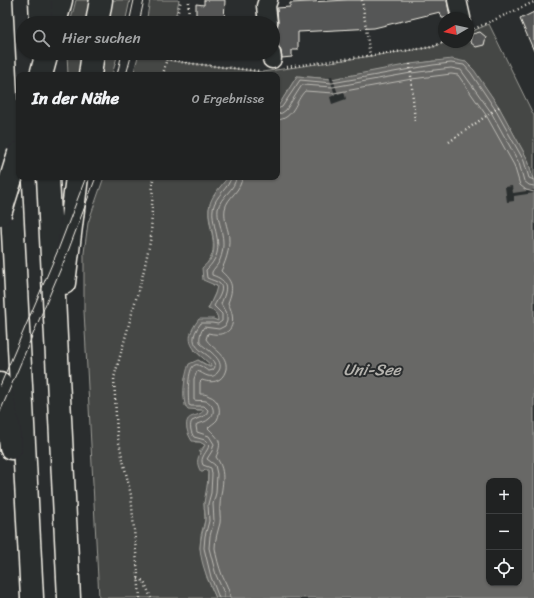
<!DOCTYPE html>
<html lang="de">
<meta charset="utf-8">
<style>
:root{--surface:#202222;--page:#2d2f2f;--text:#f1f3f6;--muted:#a2a4a5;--line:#3d3f40}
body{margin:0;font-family:Sriracha,sans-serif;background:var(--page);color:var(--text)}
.controls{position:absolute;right:12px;bottom:12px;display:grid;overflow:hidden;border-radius:8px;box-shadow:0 1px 3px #0004}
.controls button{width:36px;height:36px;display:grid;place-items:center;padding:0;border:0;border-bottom:1px solid var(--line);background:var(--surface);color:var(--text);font:20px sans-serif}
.compass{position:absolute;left:438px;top:12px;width:36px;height:36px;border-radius:50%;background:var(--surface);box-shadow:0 1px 3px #0004;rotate:261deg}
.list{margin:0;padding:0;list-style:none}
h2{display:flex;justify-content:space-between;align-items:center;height:52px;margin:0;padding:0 16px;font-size:17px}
h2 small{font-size:13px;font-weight:400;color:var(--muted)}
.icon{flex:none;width:22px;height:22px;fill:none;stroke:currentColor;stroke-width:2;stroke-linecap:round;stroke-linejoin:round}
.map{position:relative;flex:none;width:534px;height:598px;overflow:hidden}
.search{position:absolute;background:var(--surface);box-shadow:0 1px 3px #0004;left:16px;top:16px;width:264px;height:44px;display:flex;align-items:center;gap:10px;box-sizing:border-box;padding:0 14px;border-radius:22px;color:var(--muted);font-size:15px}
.panel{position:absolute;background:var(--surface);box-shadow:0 1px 3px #0004;left:16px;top:72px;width:264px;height:108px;border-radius:8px}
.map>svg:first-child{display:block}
.green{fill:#444645;stroke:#9c9c96}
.water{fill:#676866;stroke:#9f9f9a;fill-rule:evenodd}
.pier{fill:#2a2d2e}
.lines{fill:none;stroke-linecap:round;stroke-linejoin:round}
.shore{stroke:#bcbab4;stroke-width:1}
.building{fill:#555756;stroke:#f4f1e8}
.minor-casing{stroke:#f4f1e8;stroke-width:21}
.major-casing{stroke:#f4f1e8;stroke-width:25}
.highway-casing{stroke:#f4f1e8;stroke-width:25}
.path{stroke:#f4f1e8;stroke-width:2.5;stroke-dasharray:1 3;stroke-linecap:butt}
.minor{stroke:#2a2d2e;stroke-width:18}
.major{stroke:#2a2d2e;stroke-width:22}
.highway{stroke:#2a2d2e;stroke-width:22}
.tram{stroke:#f4f1e8;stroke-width:1}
.major-bridge-casing{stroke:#f4f1e8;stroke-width:25;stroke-linecap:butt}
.major-bridge{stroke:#2a2d2e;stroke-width:22}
.labels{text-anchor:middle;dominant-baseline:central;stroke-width:4;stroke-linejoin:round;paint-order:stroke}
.water-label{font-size:16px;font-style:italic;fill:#b5b3ae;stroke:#2a2d2e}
</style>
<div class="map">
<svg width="534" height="598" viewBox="0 0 534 598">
<rect width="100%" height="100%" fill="#2a2d2e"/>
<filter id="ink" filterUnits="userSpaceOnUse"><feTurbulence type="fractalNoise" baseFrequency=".025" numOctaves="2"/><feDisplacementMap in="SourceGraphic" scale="8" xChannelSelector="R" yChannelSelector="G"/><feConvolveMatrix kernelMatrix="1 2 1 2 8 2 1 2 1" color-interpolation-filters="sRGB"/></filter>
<g filter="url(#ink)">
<!-- green -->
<g class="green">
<polygon points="76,0 95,0 92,23 70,23"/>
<polygon points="109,0 130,0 125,23 105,23"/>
<polygon points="150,0 179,0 174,23 146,23"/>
<polygon points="489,24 534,116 534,183 528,160 499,107 474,71 466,62 433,61 332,79 297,76 277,108 277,75 133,75 139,53 167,53 165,60 262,72 433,47 446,42 468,42 468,33"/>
<polygon points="67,53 87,53 83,75 68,75"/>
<polygon points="99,53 118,53 112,75 95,75"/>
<path d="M104 177H228C221 187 211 196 209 209 207 227 221 247 207 263L213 285 217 286V289L208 309C214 310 219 315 218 321L213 319 194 350 211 365V367L198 360 185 378V406L196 410H204V412L188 420C185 429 189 435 195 442H200L205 445 199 452 205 470H208L207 493 204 503 205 520 201 535 200 548 207 578 216 598H99L84 311V253L88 223Z"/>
</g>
<!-- water -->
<path class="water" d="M452 59 466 62 474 70 499 107 528 160 534 183V598H216C209 582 201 565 200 548 200 538 204 529 205 520 206 515 204 510 204 504 205 493 209 483 208 470H205L203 472H201C194 460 199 456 205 445L200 442 192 441C189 436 188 434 187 429 184 412 198 419 204 410L188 409C180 401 185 374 189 364L198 360 209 367H211V365C193 349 181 342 199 319H213L218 321C218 314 214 310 208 309L215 294 217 286 203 280 202 268C205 265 209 262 211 259 219 244 208 224 209 209 210 196 221 187 228 177H277V108L297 76 332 79 410 64ZM489 481H519V583H489Z"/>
<!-- pier -->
<g class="pier">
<polygon points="329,76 332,76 338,94 344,92 346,99 332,104 330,97 335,95"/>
<polygon points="512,186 513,193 534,190 534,193 514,196 514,201 507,202 505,187"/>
</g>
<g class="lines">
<!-- shore -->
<g class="shore">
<polyline points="277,109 282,107 300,80 332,83 433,65 451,63 464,65 471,73 495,109 524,161 529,178 534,180"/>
<polyline points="277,114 282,113 286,110 302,85 333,87 411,73 451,68 461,70 491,112 519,163 524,181 529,185 534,186"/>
<path d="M277 120C294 119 295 101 305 91L334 93 412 79 451 74 458 75 486 115 514 165 520 185 526 190 534 192"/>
<path d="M219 598 211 577 204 548 205 536 209 521 208 504 211 493 212 474 211 468 203 465C199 457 208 452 209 445L205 440 194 437C191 433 189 425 192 421L206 415 208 410 204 406H191L189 405C188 398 187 367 195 365 199 363 205 370 209 371L213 370 215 367C215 351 179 351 201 323H212L218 324 222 321V314L214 306C217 300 225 290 220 284 217 281 211 280 207 278L206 270C209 267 212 264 214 260 224 244 211 226 213 209 215 195 230 188 231 177"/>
<path d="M224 598V593L216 575 209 548 210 536 214 521 213 504 216 493 217 474 215 465 207 459 212 451 214 444 209 436 197 432 196 426 197 424C201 423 206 422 209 419 216 414 214 404 206 401 202 400 198 401 194 400V379L197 371C201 372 204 375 208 376 212 377 215 376 217 373 228 362 208 350 201 344 198 339 201 331 204 327L219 329 225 326 227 321V315L221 304C227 289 230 281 212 275V272C214 268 217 266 219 262 223 254 224 243 222 234 221 226 217 218 218 209 220 196 236 190 236 177"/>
<path d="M230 598C230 590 225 582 222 575 219 567 216 556 215 548 215 539 218 531 220 523 221 517 219 511 220 505 221 487 228 473 216 457 223 441 219 439 208 428 210 425 215 423 217 420 222 411 219 399 209 396 206 394 203 394 200 394V382L202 380C208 382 214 383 220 379 223 377 225 373 226 369 228 354 212 349 206 339L208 333C232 339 238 323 228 303 234 287 233 282 221 271 227 259 231 245 228 231 226 224 224 217 225 209 227 197 242 191 242 177"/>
</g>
</g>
<!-- building -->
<g class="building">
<polygon points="204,0 225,0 224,23 196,23 196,4 204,5"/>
<polygon points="348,0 447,0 450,18 442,18 440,12 374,28 298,32 298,50 292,50 292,57 282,58 281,51 278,45 277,28 278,22 277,8 290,7 290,3"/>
<polygon points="534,12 534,51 520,19"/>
<polygon points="480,32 486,37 484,45 476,47 470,42 472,34"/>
</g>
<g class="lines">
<defs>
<g id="minor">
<polyline points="268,0 266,6 268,23"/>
<polyline points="457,0 461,18"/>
<polyline points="271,53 272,59"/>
</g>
<polyline id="major" points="55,23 61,0"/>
<g id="highway">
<polyline points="1,0 32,598"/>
<polyline points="40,0 41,23"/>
<polyline points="97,23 101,0"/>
<polyline points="90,75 93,53"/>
<polyline points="48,177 69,598"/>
<polyline points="64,283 77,177"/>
<polyline points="0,384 9,428 11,448"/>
</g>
</defs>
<!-- minor casing -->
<use href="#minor" class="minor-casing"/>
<!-- major casing -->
<use href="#major" class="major-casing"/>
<!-- highway casing -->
<use href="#highway" class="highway-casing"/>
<!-- path -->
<g class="path">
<polyline points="362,0 370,56"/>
<polyline points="175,23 181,0"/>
<polyline points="188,23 189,0"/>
<polyline points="474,29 534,2"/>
<polyline points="166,59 186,63 260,71"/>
<polyline points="186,63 187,53"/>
<polyline points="410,64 415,122"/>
<polyline points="287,67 432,47 444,42"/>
<polyline points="163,75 168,53"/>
<polyline points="449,142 499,107"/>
<polyline points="138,579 144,581 151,598"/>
<polyline points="140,598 131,495 117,434 114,378 144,270 151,237 153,177"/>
</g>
<!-- minor -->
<use href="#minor" class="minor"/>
<!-- major -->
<use href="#major" class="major"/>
<!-- highway -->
<use href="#highway" class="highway"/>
<!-- tram -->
<g class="tram">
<polyline points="129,23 134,0"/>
<polyline points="139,23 144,0"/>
<polyline points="117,75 122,53"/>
<polyline points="126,75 132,53"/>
<polyline points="0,386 58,250 86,177"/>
<polyline points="0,412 67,254 96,177"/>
</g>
<defs>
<g id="major-bridge">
<polyline points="41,75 47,53"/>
<polyline points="0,214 19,153"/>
</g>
</defs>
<!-- major-bridge casing -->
<use href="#major-bridge" class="major-bridge-casing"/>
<!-- major-bridge -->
<use href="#major-bridge" class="major-bridge"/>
</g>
</g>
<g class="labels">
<!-- water labels -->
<g class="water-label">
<text x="372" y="369">Uni-See</text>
</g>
</g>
</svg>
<div class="controls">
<button>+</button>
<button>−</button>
<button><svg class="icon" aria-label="locate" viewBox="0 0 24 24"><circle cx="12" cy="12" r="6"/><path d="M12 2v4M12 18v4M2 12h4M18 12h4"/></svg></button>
</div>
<svg class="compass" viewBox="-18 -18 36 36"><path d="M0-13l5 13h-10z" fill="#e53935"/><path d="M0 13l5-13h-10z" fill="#a2a4a5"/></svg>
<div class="search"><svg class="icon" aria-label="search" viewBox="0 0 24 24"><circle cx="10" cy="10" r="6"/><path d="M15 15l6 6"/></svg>Hier suchen</div>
<section class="panel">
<h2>In der Nähe<small>0 Ergebnisse</small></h2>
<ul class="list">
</ul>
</section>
</div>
